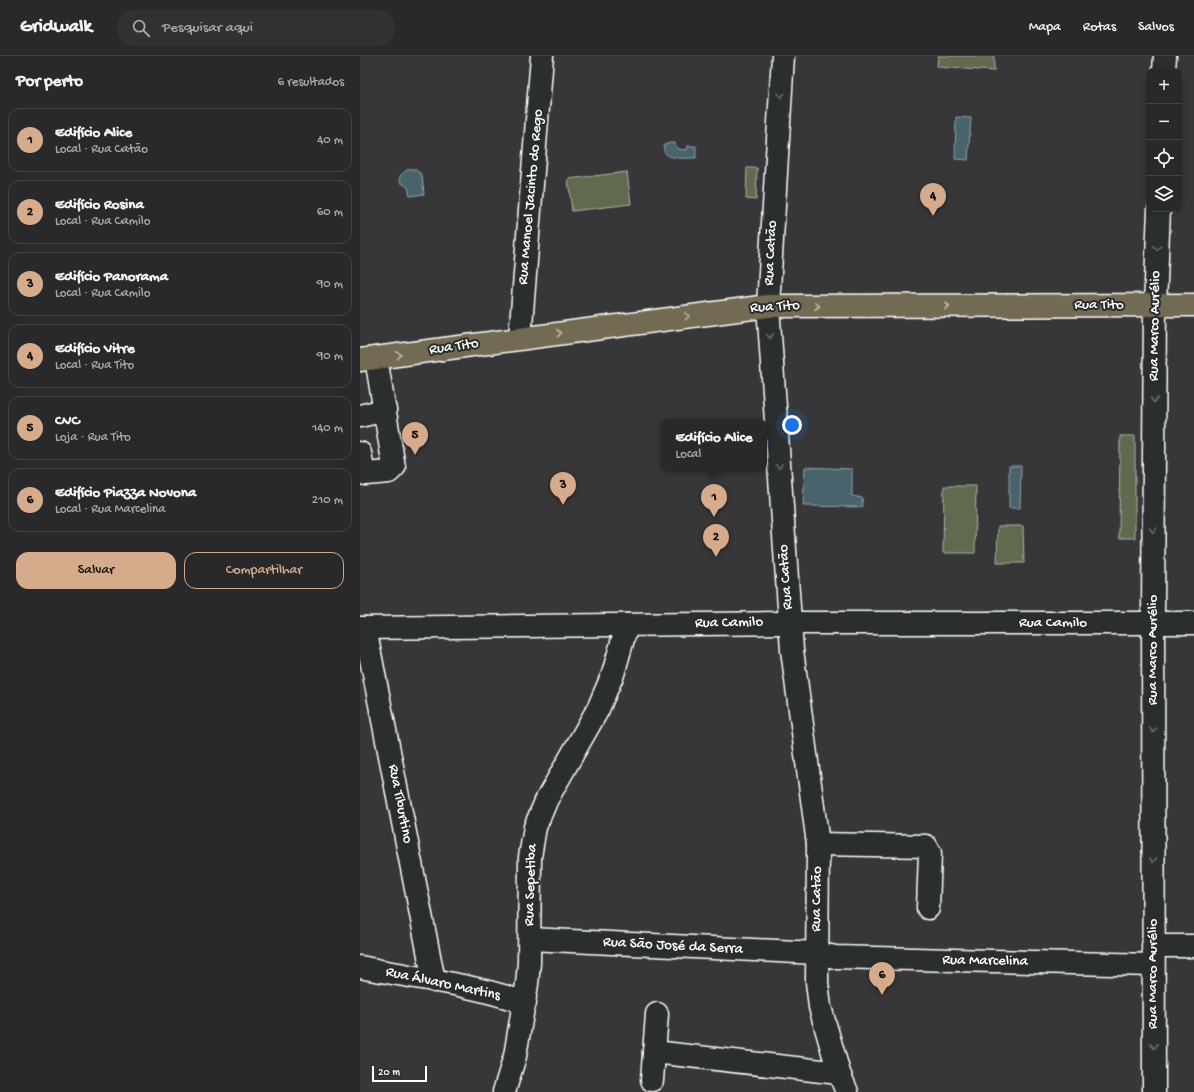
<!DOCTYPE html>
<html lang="pt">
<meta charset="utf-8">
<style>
:root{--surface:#29292c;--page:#313134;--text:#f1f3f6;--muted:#a5a6a9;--line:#454548;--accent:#d6ab8b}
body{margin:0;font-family:"Gochi Hand",sans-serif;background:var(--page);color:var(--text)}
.controls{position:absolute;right:12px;top:12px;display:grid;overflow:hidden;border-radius:8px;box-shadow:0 2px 6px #0003}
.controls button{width:36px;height:36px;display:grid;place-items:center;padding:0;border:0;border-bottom:1px solid var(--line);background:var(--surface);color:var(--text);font:20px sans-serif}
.scale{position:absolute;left:12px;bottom:10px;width:55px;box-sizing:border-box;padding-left:4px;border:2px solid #fff;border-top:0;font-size:11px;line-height:14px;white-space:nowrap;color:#fff;-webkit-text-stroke:3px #2a2d2e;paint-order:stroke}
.you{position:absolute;left:432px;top:369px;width:14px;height:14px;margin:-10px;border:3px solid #fff;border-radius:50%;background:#1a73e8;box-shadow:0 0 0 6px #1a73e833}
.badge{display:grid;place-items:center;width:26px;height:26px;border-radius:50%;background:var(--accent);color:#111;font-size:13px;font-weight:700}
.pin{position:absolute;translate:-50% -33px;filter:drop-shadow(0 1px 2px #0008)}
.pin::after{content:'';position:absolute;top:21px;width:14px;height:12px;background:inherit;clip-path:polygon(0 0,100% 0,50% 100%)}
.popup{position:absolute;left:301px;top:363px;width:106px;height:52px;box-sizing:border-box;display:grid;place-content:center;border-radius:8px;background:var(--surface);filter:drop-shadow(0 1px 3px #0005);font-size:13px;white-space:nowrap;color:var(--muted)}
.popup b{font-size:15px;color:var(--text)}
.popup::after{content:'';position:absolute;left:50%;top:100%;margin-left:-8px;border:8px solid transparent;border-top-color:var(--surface)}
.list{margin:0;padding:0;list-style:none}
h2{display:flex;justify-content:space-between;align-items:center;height:52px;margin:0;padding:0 16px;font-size:17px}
h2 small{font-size:13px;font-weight:400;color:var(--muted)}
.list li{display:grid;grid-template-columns:26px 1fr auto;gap:12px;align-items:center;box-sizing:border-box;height:64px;margin:0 8px 8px;padding:0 8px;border:1px solid var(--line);border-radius:12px}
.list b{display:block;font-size:15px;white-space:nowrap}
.list p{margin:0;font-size:13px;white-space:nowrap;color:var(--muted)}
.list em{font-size:13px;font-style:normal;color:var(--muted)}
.actions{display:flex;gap:8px;padding:12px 16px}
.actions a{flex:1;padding:9px 0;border:1px solid var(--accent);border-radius:12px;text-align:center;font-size:14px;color:var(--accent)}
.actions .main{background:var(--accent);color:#111}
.icon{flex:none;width:22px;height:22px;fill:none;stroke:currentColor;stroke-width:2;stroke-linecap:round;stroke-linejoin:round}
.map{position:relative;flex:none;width:834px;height:1036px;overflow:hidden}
header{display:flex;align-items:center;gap:24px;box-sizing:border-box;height:56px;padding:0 20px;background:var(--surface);border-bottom:1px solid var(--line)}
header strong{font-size:19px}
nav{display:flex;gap:22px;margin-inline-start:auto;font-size:14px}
.search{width:280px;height:36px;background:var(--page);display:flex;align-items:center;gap:10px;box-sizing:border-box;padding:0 14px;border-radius:22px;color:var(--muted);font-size:15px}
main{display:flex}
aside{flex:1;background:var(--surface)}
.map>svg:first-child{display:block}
.green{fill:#616a50;stroke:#b0b4a8}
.water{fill:#48636c;stroke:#91a1a7}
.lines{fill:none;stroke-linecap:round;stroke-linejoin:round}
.minor-casing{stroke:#fff;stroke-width:25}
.major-casing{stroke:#fff;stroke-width:25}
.minor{stroke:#2a2d2e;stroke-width:22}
.major{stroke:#736b52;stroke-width:22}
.oneway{stroke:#6a6c6d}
.oneway2{stroke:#c0bcb1}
.labels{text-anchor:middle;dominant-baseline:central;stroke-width:4;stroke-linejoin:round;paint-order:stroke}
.street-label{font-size:15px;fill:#fff;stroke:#2a2d2e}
</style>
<header>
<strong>Gridwalk</strong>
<div class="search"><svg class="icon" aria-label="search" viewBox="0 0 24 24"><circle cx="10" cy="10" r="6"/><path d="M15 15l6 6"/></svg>Pesquisar aqui</div>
<nav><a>Mapa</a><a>Rotas</a><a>Salvos</a></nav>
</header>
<main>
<aside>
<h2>Por perto<small>6 resultados</small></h2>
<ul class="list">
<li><span class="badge">1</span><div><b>Edifício Alice</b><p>Local · Rua Catão</p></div><em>40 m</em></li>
<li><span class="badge">2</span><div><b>Edifício Rosina</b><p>Local · Rua Camilo</p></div><em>60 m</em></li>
<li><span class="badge">3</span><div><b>Edifício Panorama</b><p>Local · Rua Camilo</p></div><em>90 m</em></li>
<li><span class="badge">4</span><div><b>Edifício Vitre</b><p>Local · Rua Tito</p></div><em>90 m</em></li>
<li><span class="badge">5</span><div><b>CVC</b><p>Loja · Rua Tito</p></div><em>140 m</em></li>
<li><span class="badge">6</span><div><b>Edifício Piazza Novona</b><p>Local · Rua Marcelina</p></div><em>210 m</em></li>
</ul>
<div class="actions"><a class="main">Salvar</a><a>Compartilhar</a></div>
</aside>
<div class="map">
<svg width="834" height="1036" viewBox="0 0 834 1036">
<rect width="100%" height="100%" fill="#37373a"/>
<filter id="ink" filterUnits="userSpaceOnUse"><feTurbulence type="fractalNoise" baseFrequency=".025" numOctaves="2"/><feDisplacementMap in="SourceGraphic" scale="8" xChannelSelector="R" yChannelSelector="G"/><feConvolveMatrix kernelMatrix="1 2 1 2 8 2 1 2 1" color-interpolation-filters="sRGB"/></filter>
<g filter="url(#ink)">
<!-- green -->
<g class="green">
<polygon points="578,0 634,0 634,15 577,11"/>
<polygon points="387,112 397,112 396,144 386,143"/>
<polygon points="267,116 271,148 212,155 208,123"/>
<polygon points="760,380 775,380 775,482 759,482"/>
<polygon points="584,430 616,430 615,497 583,497"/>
<polygon points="638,470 663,470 664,507 637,507"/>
</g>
<!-- water -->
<g class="water">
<polygon points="596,61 611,62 608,104 595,103"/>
<path d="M310 87H315L317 93 327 94 328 90H336V102C326 102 300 105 304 89Z"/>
<polygon points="48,113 55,113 62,119 64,138 50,140 48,131 40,126 40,120"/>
<polygon points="649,410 661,410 660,452 649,452"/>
<polygon points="445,411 492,413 492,440 502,442 503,451 443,450"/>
</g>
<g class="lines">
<defs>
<g id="minor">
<polyline points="423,0 408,250 432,594 458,788 457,926 460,951 479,1017 487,1036"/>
<polyline points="804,15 805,0"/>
<polyline points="160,282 182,0"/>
<polyline points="0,360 25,354"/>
<polyline points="0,397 3,413 6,418 29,416 34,411 16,302"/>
<polyline points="0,572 429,567 834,567"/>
<polyline points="5,572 74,925"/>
<polyline points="458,788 566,790 570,797 568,852"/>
<polyline points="170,883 457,897 475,901 793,909"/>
<polyline points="793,890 834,890"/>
<path d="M0 911C55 922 112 928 165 947"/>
<polyline points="294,996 479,1017"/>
<polyline points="292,1024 297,958"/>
<polyline points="144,1036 155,1000 167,928 169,907 170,801 175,771 187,743 238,653 253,618 267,569"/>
<polyline points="794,1036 793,557 795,249 799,153"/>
</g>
<polyline id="major" points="0,304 408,250 834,249"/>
</defs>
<!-- minor casing -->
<use href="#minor" class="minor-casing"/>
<!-- major casing -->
<use href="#major" class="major-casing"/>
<!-- minor -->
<use href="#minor" class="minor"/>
<!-- major -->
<use href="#major" class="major"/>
</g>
<!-- one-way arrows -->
<defs><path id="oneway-chevron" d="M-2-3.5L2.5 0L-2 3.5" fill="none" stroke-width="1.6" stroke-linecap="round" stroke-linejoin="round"/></defs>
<g class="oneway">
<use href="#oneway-chevron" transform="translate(421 39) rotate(93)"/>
<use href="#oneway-chevron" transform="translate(797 192) rotate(92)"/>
<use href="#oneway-chevron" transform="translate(410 280) rotate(86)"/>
<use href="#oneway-chevron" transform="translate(794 344) rotate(90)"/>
<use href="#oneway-chevron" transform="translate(419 410) rotate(86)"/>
<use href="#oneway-chevron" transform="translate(793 474) rotate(90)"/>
<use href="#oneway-chevron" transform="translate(793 674) rotate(90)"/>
<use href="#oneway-chevron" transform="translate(793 804) rotate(90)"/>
<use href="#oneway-chevron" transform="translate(794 990) rotate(90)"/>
</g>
<g class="oneway2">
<use href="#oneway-chevron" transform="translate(457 250)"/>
<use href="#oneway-chevron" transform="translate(587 250)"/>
<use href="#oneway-chevron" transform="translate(327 260) rotate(-7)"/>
<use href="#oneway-chevron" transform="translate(199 277) rotate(-7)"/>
<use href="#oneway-chevron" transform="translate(39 299) rotate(-8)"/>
</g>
</g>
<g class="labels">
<!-- street labels -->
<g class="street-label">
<text transform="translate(171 141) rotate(-85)">Rua Manoel Jacinto do Rego</text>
<text transform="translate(411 197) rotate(-87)">Rua Catão</text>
<text x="739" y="249">Rua Tito</text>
<text transform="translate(415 251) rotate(-3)">Rua Tito</text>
<text transform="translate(795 270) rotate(-89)">Rua Marco Aurélio</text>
<text transform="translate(94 291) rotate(-8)">Rua Tito</text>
<text transform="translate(426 521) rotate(-94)">Rua Catão</text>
<text transform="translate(369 567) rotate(-1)">Rua Camilo</text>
<text x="693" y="567">Rua Camilo</text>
<text transform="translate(793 594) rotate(-90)">Rua Marco Aurélio</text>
<text transform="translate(40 748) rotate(79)">Rua Tiburtino</text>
<text transform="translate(171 829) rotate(-88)">Rua Sepetiba</text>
<text transform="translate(457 843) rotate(-89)">Rua Catão</text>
<text transform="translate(313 890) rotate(3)">Rua São José da Serra</text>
<text transform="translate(625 905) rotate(1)">Rua Marcelina</text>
<text transform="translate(793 918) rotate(-90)">Rua Marco Aurélio</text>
<text transform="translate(83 928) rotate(12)">Rua Álvaro Martins</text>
</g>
</g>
</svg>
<div class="controls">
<button>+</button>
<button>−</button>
<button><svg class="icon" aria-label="locate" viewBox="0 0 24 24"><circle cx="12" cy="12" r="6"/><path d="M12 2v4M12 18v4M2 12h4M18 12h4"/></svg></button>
<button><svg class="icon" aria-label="layers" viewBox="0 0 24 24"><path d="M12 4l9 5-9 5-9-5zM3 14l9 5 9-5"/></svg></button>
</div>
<div class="scale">20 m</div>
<div class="you"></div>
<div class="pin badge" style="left:354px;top:461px">1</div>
<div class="popup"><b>Edifício Alice</b>Local</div>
<div class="pin badge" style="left:356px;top:501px">2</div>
<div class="pin badge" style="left:203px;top:449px">3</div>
<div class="pin badge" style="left:573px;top:160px">4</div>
<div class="pin badge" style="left:55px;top:399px">5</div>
<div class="pin badge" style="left:522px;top:939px">6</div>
</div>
</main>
